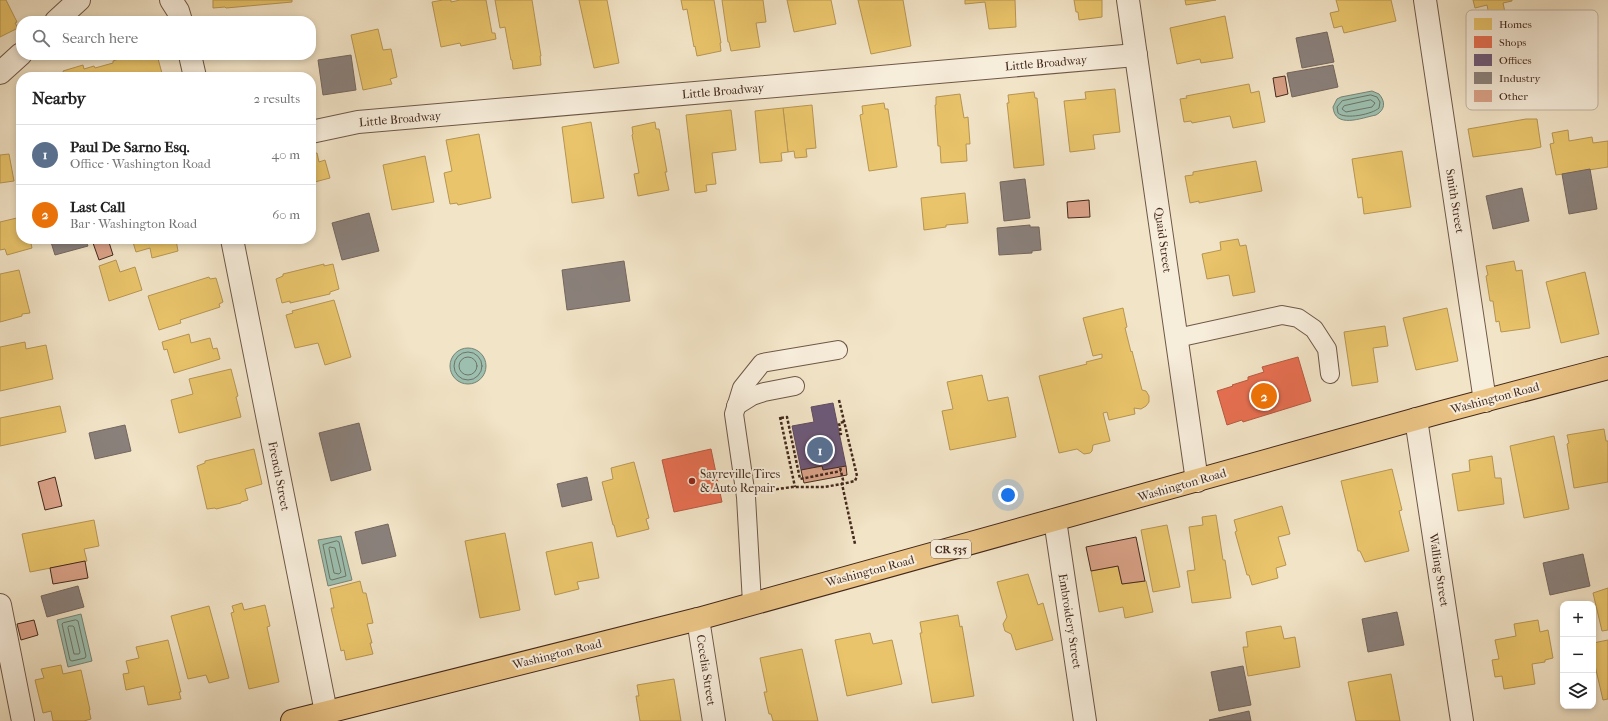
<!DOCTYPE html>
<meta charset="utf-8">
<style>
:root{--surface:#fff;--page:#f2f2f2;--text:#222;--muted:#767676;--line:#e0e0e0;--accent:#8f2418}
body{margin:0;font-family:"IM FELL French Canon",serif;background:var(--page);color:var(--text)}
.controls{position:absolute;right:12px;bottom:12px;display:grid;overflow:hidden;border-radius:8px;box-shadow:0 2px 6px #0003}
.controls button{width:36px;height:36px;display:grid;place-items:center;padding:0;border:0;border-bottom:1px solid var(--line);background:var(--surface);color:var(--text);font:20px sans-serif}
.you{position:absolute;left:1008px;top:495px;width:14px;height:14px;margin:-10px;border:3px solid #fff;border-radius:50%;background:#1a73e8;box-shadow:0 0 0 6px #1a73e833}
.badge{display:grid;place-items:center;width:26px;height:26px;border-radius:50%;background:var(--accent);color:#fff;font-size:13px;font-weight:700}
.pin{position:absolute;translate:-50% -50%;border:2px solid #fff;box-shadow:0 1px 4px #0006}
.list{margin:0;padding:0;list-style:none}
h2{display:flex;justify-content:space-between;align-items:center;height:52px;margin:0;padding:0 16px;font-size:17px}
h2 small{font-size:13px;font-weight:400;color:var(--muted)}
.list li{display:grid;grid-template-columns:26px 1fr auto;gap:12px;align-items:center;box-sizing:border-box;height:60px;padding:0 16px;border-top:1px solid var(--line)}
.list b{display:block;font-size:15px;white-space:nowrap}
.list p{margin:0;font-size:13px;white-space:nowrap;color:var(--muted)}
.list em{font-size:13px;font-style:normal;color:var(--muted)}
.icon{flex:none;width:22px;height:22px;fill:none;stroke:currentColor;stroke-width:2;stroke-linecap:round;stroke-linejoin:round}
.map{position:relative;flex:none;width:1608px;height:721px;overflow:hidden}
.search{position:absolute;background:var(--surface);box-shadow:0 2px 6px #0003;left:16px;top:16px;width:300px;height:44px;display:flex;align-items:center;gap:10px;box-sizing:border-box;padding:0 14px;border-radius:16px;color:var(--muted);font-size:15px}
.panel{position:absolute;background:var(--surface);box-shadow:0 2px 6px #0003;left:16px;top:72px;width:300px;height:172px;border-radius:16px}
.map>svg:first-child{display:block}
.water{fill:#9cbfaf;stroke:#788374}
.homes{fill:#e9c46a;stroke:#b79553}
.shops{fill:#e76f51;stroke:#b65a41}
.offices{fill:#6d597a;stroke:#604a5e}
.industry{fill:#8a817c;stroke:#75665f}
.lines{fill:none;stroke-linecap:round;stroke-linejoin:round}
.shore{stroke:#707466;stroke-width:1}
.building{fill:#daa288;stroke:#43281c}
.lane-casing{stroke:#6f5747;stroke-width:20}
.street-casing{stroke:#6f5747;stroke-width:24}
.primary-casing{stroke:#43281c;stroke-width:24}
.path{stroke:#43281c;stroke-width:2.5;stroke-dasharray:3 2;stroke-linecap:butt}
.lane{stroke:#f7eddb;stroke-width:18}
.street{stroke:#f7eddb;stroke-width:22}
.primary{stroke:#e9c284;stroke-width:22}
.poi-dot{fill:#8f2418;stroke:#f7eddb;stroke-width:1.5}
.labels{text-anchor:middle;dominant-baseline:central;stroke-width:4;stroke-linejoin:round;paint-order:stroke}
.shield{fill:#f7eddb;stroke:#796355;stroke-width:1}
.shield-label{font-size:11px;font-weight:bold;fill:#43281c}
.street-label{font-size:12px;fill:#43281c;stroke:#f7eddb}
.poi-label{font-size:12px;fill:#43281c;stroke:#f7eddb;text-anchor:start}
.key{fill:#f7eddb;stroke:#c1b2a2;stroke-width:1}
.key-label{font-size:11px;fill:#43281c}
</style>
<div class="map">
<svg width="1608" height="721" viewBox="0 0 1608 721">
<rect width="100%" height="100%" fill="#f2e4c7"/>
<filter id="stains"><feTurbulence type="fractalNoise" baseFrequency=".005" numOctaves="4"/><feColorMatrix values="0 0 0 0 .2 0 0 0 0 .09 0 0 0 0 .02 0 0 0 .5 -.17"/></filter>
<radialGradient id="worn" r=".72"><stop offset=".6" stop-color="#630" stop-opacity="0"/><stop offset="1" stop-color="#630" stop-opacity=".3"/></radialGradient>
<!-- water -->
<g class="water">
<path d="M1372 91 1379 94C1386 102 1385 110 1376 115 1361 118 1335 129 1333 107L1337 99 1341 97Z"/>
<circle cx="468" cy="366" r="18"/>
<polygon points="341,536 352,580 328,586 318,540"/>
<polygon points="81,614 92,661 68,667 57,620"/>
</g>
<!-- homes -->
<g class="homes">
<polygon points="0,0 6,0 17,22 15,23 18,28 0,37"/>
<polygon points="213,0 292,0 292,2 226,8 225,7 213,8"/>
<polygon points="443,0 451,0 451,2 460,0 486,0 492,33 495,33 496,39 461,46 460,43 441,47 432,2"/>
<polygon points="495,0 532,0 541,56 540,56 541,65 513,69 512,60 511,60 505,27 500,28"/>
<polygon points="579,0 607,0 619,63 594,68"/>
<polygon points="681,0 714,0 721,43 720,43 721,51 697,56 695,46 694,47 687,9 683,10"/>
<polygon points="722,0 763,0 766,22 756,23 760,47 731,51 729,42 728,42"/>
<polygon points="787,0 831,0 836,24 794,32"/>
<polygon points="858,0 903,0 911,46 871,54"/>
<polygon points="965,0 1015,0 1016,27 989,29 985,2 965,4"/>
<polygon points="1074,0 1102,0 1102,17 1079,20 1078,12 1076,12"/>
<polygon points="1185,0 1216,0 1186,5"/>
<polygon points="1336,0 1391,0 1396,21 1344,33 1342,26 1334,28 1330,13 1339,11"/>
<polygon points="1473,0 1512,0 1512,1 1503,3 1506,17 1490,20 1487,5 1475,8"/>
<polygon points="1225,16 1233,58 1201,63 1200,59 1177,64 1170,28"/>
<polygon points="378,29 383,50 391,49 397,77 390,79 392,84 363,90 351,35"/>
<polygon points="120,55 157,55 163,77 65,77 63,71 83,65 84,69 94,66 95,68 113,63 113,61 121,58"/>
<polygon points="1249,84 1251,93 1259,91 1265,122 1233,128 1230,116 1192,123 1191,121 1184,122 1180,99 1187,98 1186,96"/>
<polygon points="1115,89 1120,132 1093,135 1095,149 1070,152 1064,101 1086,99 1085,92"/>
<polygon points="1034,92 1035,98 1037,98 1044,165 1014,168 1007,103 1009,103 1008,95"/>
<polygon points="960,94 964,118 968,117 970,144 966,144 967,161 941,163 940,146 938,146 935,105 936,105 936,97"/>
<polygon points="884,103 885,109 888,109 897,167 869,171 860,115 863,114 862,106"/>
<polygon points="812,105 816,148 806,149 807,157 795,158 794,151 788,152 783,108"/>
<polygon points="783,108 788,152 781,153 782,161 760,163 755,111"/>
<polygon points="731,110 736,150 712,153 716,184 706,185 707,191 695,193 686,115"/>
<polygon points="1526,119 1537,119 1541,147 1532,149 1473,157 1468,129"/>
<polygon points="591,122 604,198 572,203 562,127"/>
<polygon points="655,122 656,129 659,129 667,172 665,172 669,190 638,196 634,174 639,173 632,135 633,134 632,127"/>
<polygon points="1568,130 1569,141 1592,137 1593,143 1608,141 1608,167 1556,175 1550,144 1554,143 1552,133"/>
<polygon points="479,134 491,198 458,205 457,203 450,204 444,173 452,171 446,140"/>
<polygon points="1402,151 1411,207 1364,214 1362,197 1358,198 1352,159"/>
<polygon points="317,153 319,162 325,160 330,178 311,183 311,154"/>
<polygon points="9,154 14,181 0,183 0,155"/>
<polygon points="425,156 434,202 392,210 383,165"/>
<polygon points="1256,161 1262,191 1199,203 1199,201 1190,203 1185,176 1193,175 1193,172"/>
<polygon points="965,193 968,223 946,225 946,227 924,230 921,198"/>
<polygon points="21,217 21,239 30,239 32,248 7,255 5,249 0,250 0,222"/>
<polygon points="132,239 181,239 176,240 178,251 152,258 150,248 136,252"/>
<polygon points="1238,239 1240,246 1246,245 1255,292 1233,296 1229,275 1207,279 1202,254 1221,250 1220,242"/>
<polygon points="116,260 120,272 135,267 142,290 109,301 99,266"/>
<polygon points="1514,261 1516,271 1522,270 1530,328 1501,332 1499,321 1496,322 1493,301 1490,301 1486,276 1488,275 1486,266"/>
<polygon points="324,264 324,266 333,264 339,289 330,292 330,294 290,303 290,301 282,303 276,279 283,276 283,274"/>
<polygon points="19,270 30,313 22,314 22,316 0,322 0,274"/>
<polygon points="1585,272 1599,334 1561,343 1546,282"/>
<polygon points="209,277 210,279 216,278 223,302 219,304 220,307 180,320 181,323 159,330 148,296"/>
<polygon points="334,300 351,357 325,365 318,343 295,348 286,315 293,313 292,311"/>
<polygon points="1123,308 1127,327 1125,328 1131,352 1132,351 1142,390 1146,391 1149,396 1149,402 1146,406 1141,409 1134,408 1135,414 1109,420 1107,412 1103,413 1110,441 1093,445 1092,451 1090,453 1084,454 1077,449 1059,453 1039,376 1087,364 1086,362 1102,358 1102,354 1093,356 1083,318"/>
<polygon points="1447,308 1458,361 1416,370 1403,318"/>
<polygon points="1385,326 1388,346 1373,348 1378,382 1352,386 1344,332"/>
<polygon points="189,334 191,343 210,338 213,349 217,348 220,359 174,373 167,349 164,350 162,342"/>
<polygon points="25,342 26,349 46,345 53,379 0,391 0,347"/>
<polygon points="231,369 238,396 236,397 241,417 179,433 171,400 193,394 189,379"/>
<polygon points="982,375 988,401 1008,397 1016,437 950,450 942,411 953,409 947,382"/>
<polygon points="60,406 66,432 0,446 0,418"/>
<polygon points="1604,429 1606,441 1608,441 1608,482 1574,488 1567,444 1569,443 1567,435"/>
<polygon points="1554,436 1569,509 1524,518 1510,446"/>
<polygon points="254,449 262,484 245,489 248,500 241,502 241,503 216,509 215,508 207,509 197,466 205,463 205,461"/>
<polygon points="1492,456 1495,478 1501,478 1504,504 1458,511 1452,474 1470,471 1469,460"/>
<polygon points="634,462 649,518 646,519 649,529 617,537 614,525 613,525 602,482 613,479 611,468"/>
<polygon points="1392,469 1402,510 1399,511 1409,551 1365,562 1360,551 1358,551 1341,481"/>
<polygon points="1282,506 1290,534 1278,537 1286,565 1276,568 1278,578 1252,585 1249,575 1247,575 1235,532 1237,531 1234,520"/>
<polygon points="1216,515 1223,560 1225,560 1231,598 1192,603 1187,571 1195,570 1189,527 1203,525 1202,517"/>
<polygon points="94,520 99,546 84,549 87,561 30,572 22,534"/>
<polygon points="1167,525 1180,587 1153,592 1141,530"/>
<polygon points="505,533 520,610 480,618 465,541"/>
<polygon points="592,542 599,578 577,582 579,589 555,595 546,552"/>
<polygon points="1118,566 1122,584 1146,581 1153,612 1125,618 1123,607 1099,612 1091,571"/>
<polygon points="1028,574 1038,605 1043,603 1053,640 1016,650 1011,634 1005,631 1003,624 1007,617 997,582"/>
<polygon points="360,581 363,593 366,593 373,623 367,624 372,643 370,643 373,654 346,660 344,650 341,651 331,608 334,608 330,589"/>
<polygon points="1608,588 1608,630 1602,631 1593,593"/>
<polygon points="242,603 244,610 265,605 270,626 267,627 279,682 249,689 231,613 234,612 232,606"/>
<polygon points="209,606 229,678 209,683 206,675 188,679 171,616"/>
<polygon points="958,615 960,627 962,626 974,696 932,703 920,633 922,633 920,622"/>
<polygon points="1538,620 1540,632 1548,630 1553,658 1545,660 1545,662 1532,664 1535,684 1504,689 1502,676 1495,677 1492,660 1499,659 1495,640 1516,636 1514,624"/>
<polygon points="1281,626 1284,639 1295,637 1300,667 1248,676 1243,647 1248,647 1246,632"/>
<polygon points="870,633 873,644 892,640 902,684 847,696 835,640"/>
<polygon points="168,640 181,692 179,692 181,699 148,705 144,686 126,690 123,674 129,673 126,661 139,658 136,647"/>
<polygon points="1608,640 1608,699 1603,700 1593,657 1593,643"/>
<polygon points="802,649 818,721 773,721 771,714 769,714 764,692 767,692 760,658"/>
<polygon points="61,665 63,674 81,670 90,710 89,710 91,719 84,721 53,721 51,711 43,713 35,680 44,678 41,669"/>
<polygon points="1391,674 1400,721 1356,721 1348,682"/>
<polygon points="674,679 681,721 640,721 636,696 639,696 637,685"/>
</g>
<!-- shops -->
<g class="shops">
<polygon points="1298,357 1311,401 1243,422 1242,420 1227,425 1217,391 1233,386 1232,385 1248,380 1248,377 1264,372 1262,367"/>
<polygon points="711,449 722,502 674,512 662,460"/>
</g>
<!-- offices -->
<polygon class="offices" points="833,403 846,466 823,470 822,466 801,470 792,426 814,422 811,407"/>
<!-- industry -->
<g class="industry">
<polygon points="1327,32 1334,62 1302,68 1296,38"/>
<polygon points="351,55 356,90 323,95 318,60"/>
<polygon points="1333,65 1338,87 1292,97 1287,73"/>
<polygon points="1590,169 1597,209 1569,214 1562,174"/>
<polygon points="1025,179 1030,218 1004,221 1000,182"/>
<polygon points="1522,188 1529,221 1493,229 1486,196"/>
<polygon points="369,213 379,251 342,260 332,223"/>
<polygon points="1030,225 1030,227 1039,227 1041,250 1032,251 1032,253 999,255 997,228"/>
<polygon points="50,239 85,239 88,246 55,255"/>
<polygon points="624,261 630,301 567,310 562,270"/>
<polygon points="359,423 371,470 331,481 319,433"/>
<polygon points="125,425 131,451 95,459 89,433"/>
<polygon points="587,477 592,500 562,507 557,484"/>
<polygon points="388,524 396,556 362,564 355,532"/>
<polygon points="1583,554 1590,586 1550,595 1543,563"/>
<polygon points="78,586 84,607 47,617 41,596"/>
<polygon points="1397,612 1404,645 1368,652 1362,619"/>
<polygon points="1243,666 1251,705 1219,711 1211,672"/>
<polygon points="1249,711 1251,721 1210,721 1209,720"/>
</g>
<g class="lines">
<!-- shore -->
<g class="shore">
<path d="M1371 95 1377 97 1380 102 1379 108C1373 114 1345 120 1338 113L1337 107 1342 101Z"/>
<polygon points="1371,100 1375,103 1372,107 1346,112 1342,109 1344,106"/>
<circle cx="468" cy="366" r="14"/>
<circle cx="468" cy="366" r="9"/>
<polygon points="337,541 339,542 346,576 332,580 330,579 323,545"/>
<polygon points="330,547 335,548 341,572 339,574 334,573 329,549"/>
<polygon points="76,620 78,621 86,656 85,658 72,661 70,660 62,624 63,623"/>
<polygon points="69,626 73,626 74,627 80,652 79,654 74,654 68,628"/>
</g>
</g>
<!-- building -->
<g class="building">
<polygon points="1285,76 1288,94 1276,97 1273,78"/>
<polygon points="1089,200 1090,217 1068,218 1067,202"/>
<polygon points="103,239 108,239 113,255 99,260 93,243"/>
<polygon points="822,466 823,470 846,466 847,475 804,483 801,470"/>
<polygon points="55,477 62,506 45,510 38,482"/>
<polygon points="1136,537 1145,581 1122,584 1118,566 1091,571 1086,547"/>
<polygon points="85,561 88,578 53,584 50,568"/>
<polygon points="34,620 38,635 21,640 17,624"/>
</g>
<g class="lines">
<defs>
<g id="lane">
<polyline points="1177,338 1282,315 1298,318 1314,329 1327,349 1330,374"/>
<polyline points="736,406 752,396 764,392 795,386"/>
<polyline points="752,603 746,497 734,414 742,388 762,363 838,350"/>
</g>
<g id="street">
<polyline points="171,0 178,11 181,21"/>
<polyline points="1128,0 1197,481"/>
<polyline points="1425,0 1485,401"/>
<polyline points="56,21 79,0"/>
<polyline points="190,55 195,77"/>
<polyline points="0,73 21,54"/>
<polyline points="311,132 358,122 1136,55"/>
<polyline points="232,239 326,712"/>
<polyline points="1416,419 1462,721"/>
<polyline points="1055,520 1085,721"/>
<polyline points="0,605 23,721"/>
<polyline points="698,619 714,721"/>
</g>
<polyline id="primary" points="292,721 698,619 1438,413 1608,368"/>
</defs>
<!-- lane casing -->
<use href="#lane" class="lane-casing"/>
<!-- street casing -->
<use href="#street" class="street-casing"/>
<!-- primary casing -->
<use href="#primary" class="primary-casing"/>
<!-- path -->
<g class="path">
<polyline points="839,400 857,476 855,481 842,484 855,544"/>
<polyline points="780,417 795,487"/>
<polyline points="781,418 787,417 800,479 841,471"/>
<polyline points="839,434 841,434 839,423 844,422"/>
<polyline points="771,490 792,487 824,487 842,484 843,480 840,467"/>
</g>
<!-- lane -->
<use href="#lane" class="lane"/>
<!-- street -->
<use href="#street" class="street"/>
<!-- primary -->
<use href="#primary" class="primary"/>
</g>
<!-- markers -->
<circle class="poi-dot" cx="692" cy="481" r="4"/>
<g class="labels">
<!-- shield labels -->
<rect class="shield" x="931" y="540" width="40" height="18" rx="3"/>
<g class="shield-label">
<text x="951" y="549">CR 535</text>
</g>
<!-- street labels -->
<g class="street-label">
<text transform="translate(1046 63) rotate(-5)">Little Broadway</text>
<text transform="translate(723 91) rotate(-5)">Little Broadway</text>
<text transform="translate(400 119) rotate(-5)">Little Broadway</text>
<text transform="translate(1455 201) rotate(81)">Smith Street</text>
<text transform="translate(1163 240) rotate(82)">Quaid Street</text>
<text transform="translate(1495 398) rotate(-15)">Washington Road</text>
<text transform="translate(279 476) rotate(79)">French Street</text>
<text transform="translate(1182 485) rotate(-16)">Washington Road</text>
<text transform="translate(1439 570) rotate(81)">Walling Street</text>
<text transform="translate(870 571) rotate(-15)">Washington Road</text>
<text transform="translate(1070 621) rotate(81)">Embroidery Street</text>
<text transform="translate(557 654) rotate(-14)">Washington Road</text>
<text transform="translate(706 670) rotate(81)">Cecelia Street</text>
</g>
<!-- poi labels -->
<g class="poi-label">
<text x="700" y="474">Sayreville Tires<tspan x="700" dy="14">&amp; Auto Repair</tspan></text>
</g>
</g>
<!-- legend -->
<rect x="1466" y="10" width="132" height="100" rx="6" class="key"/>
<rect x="1474" y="18" width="18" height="12" fill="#e9c46a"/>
<rect x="1474" y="36" width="18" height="12" fill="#e76f51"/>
<rect x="1474" y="54" width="18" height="12" fill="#6d597a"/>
<rect x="1474" y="72" width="18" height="12" fill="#8a817c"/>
<rect x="1474" y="90" width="18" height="12" fill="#daa288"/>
<g class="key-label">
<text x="1499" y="28">Homes</text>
<text x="1499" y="46">Shops</text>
<text x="1499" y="64">Offices</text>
<text x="1499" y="82">Industry</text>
<text x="1499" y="100">Other</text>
</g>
<rect width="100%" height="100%" filter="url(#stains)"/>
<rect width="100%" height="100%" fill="url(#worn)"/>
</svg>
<div class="controls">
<button>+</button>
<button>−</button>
<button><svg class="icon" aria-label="layers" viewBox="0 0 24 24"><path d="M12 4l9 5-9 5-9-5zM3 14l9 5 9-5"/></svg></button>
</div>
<div class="you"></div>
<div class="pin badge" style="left:820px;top:450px;background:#5c6f8a">1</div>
<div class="pin badge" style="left:1264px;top:396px;background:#e8710a">2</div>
<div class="search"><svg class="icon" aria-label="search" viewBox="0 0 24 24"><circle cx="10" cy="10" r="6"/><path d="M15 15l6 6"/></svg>Search here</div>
<section class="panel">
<h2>Nearby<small>2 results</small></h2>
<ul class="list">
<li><span class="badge" style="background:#5c6f8a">1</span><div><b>Paul De Sarno Esq.</b><p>Office · Washington Road</p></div><em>40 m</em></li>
<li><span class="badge" style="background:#e8710a">2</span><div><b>Last Call</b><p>Bar · Washington Road</p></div><em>60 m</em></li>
</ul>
</section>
</div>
